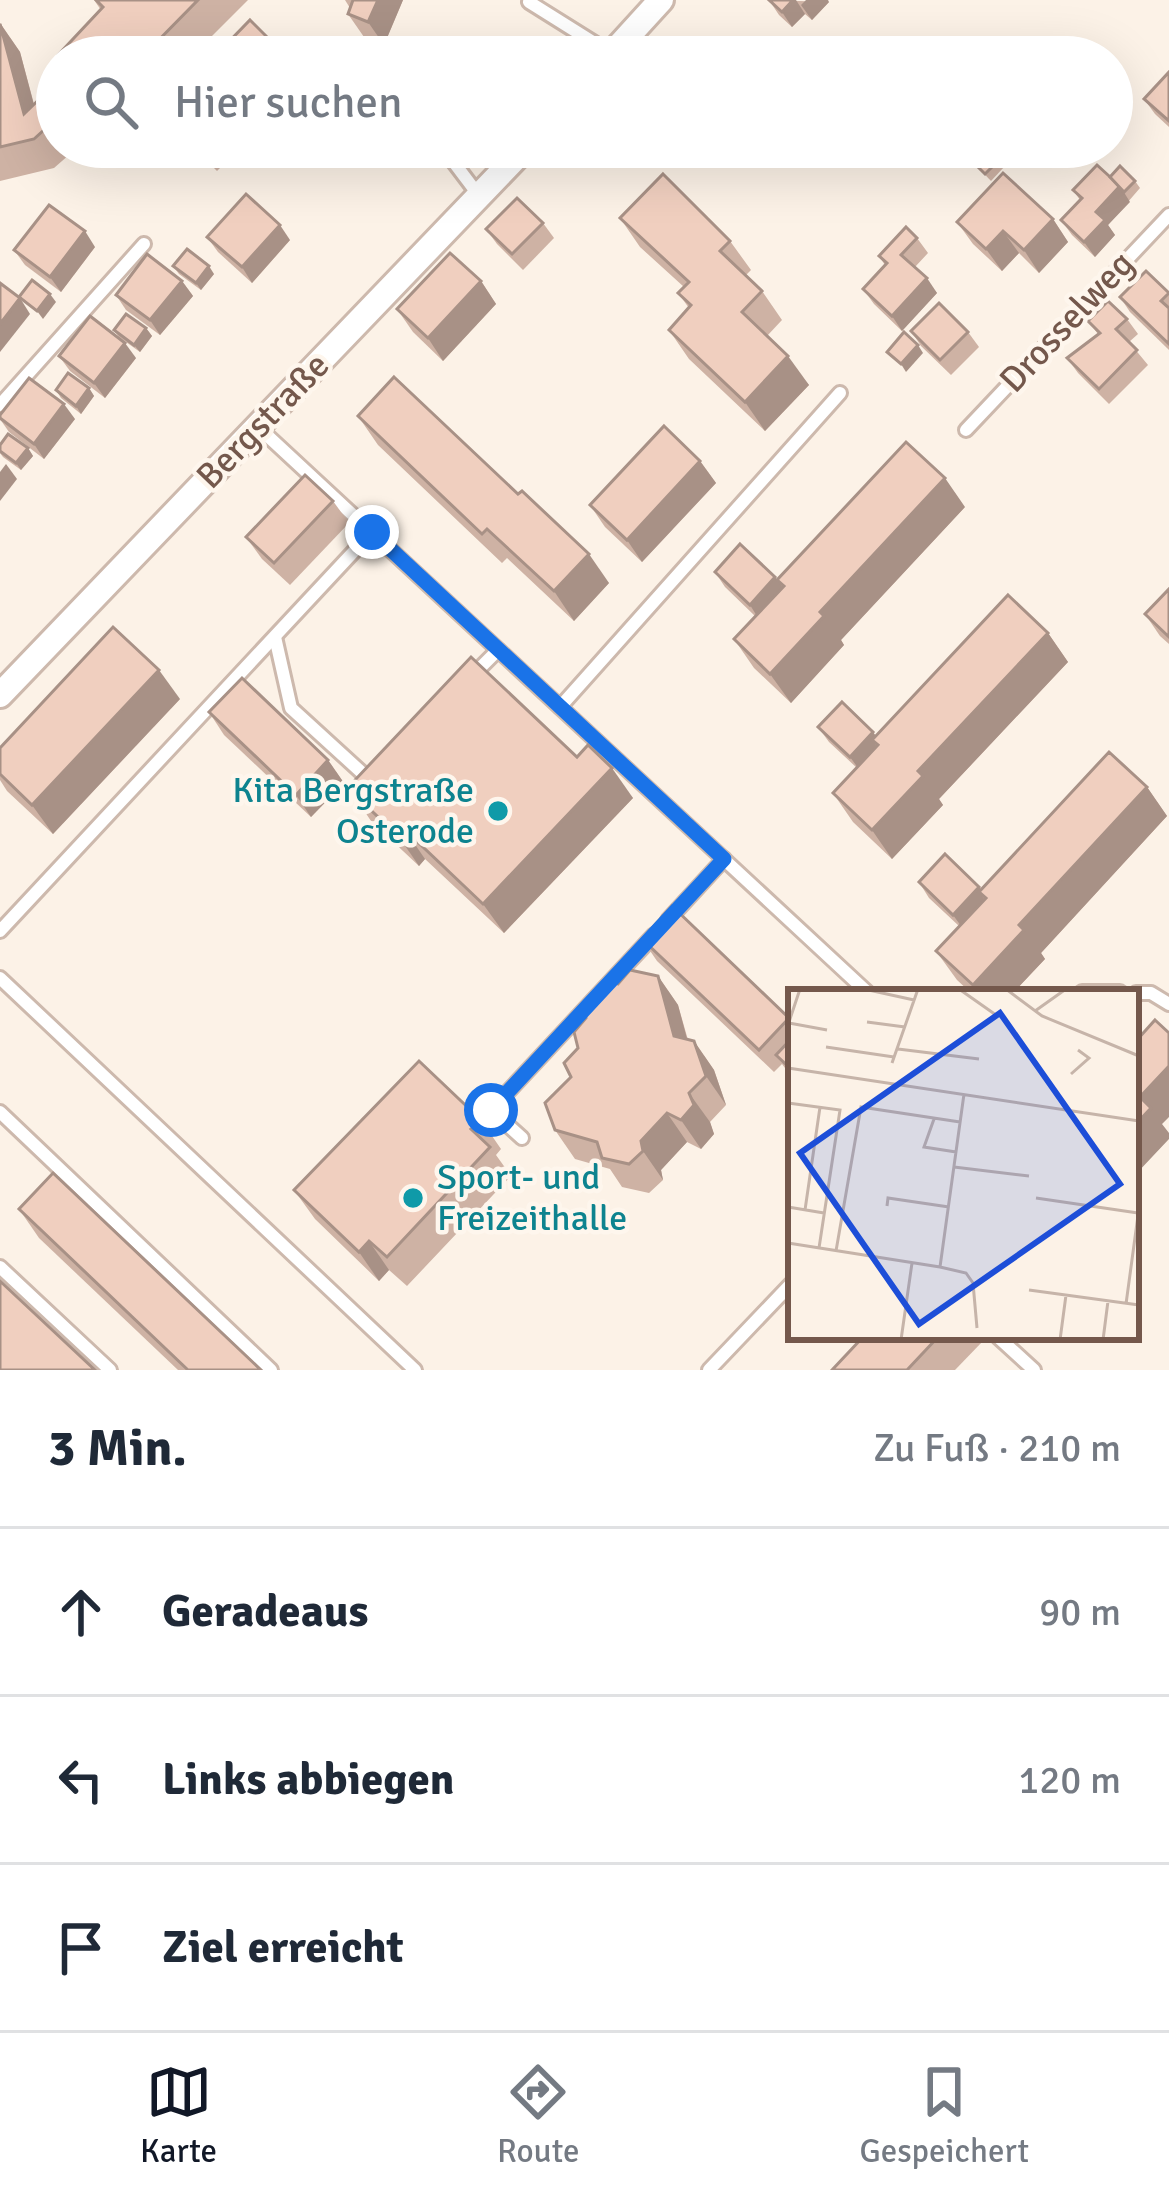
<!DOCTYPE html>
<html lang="de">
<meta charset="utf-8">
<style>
:root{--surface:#fff;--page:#f6f6f7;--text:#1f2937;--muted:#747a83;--line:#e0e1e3;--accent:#111827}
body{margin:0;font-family:Signika,sans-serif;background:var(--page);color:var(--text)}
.stop{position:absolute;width:36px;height:36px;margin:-27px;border:9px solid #1a73e8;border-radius:50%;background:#fff}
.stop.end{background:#1a73e8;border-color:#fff;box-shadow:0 3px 12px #0008}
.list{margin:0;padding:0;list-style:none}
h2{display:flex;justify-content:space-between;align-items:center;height:156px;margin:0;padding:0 48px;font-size:51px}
h2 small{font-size:39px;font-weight:400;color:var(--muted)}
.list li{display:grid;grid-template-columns:78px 1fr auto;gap:36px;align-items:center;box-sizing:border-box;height:168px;padding:0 48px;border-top:3px solid var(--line)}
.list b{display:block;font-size:45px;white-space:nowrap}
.list em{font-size:39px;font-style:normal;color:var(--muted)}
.icon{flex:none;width:66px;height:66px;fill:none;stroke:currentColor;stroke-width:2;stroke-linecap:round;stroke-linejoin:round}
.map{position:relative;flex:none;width:1169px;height:1370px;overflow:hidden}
.search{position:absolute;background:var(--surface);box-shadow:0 12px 48px #0002;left:36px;right:36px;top:36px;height:132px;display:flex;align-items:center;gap:30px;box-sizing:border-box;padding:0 42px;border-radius:66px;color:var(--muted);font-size:45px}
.sheet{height:660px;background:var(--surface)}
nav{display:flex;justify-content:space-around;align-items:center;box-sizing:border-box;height:168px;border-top:3px solid var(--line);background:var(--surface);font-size:33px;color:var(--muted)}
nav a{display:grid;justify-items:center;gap:6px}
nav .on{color:var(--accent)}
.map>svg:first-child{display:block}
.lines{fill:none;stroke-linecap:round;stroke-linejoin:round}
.service-casing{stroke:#cdb9ad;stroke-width:18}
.minor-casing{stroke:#cdb9ad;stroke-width:30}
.service{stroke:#fff;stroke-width:12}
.minor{stroke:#fff;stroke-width:24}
.wall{fill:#ceb2a4}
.shaded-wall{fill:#a89186}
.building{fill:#f0cfbf;stroke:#a89186;stroke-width:3}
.route{stroke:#1a73e8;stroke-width:15}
.culture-dot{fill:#0f9aa8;stroke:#fef6ed;stroke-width:4.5}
.labels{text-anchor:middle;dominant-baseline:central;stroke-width:9;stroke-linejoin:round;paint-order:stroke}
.street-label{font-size:36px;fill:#74584c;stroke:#fef6ed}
.culture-label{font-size:36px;fill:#0d838f;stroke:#fef6ed;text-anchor:end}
.inset-road{fill:none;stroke:#c6b4a9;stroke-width:3}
.view{fill:#1d4ed8;fill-opacity:0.15;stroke:#1d4ed8;stroke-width:6}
.inset-edge{fill:none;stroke:#74584c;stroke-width:6}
</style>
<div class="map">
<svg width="1169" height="1370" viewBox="0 0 1169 1370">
<rect width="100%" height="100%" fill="#fcf2e7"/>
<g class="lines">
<defs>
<g id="service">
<polyline points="529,2 612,54"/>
<polyline points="443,148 480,197"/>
<polyline points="0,405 144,244"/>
<polyline points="257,426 867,992"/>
<polyline points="966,430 1169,215"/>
<polyline points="275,637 291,708 371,781 373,778"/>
<polyline points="471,677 498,650"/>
<polyline points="560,707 840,393"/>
<polyline points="668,920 724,859"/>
<polyline points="0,931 372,532"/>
<polyline points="0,978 415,1370"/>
<polyline points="1082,992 1120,992"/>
<polyline points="1136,993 1151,993 1169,1004"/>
<polyline points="0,1112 271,1370"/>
<polyline points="522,1138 491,1110 654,935"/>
<polyline points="0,1267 110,1370"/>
<polyline points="998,1337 1034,1370"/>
<polyline points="709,1370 791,1284"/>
</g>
<g id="minor">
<polyline points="609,57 661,0"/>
<polyline points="0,695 526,147"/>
</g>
</defs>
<!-- service casing -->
<use href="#service" class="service-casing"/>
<!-- minor casing -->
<use href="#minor" class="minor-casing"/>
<!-- service -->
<use href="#service" class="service"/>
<!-- minor -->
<use href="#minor" class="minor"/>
</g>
<!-- wall -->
<g class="wall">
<polygon points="94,0 248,0 191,57 59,57 101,10"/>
<polygon points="345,0 403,0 384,45 364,37 348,14 350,8"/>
<polygon points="769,0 829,2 812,20 805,14 792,27 779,15"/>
<polygon points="0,23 20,52 34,104 57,82 57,147 78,147 54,168 0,181"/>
<polygon points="1169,72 1169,127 1155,114 1144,99"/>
<polygon points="193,147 241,147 217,171"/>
<polygon points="287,147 321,147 304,164"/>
<polygon points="571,147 598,147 599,149 584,163"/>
<polygon points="1000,159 1005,166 991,181 971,160"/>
<polygon points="1110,177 1135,181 1140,188 1108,225 1115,235 1095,257 1072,235 1061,220 1080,200 1073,190"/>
<polygon points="620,218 730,241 751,270 746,275 762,291 782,320 767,336 809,385 765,431 689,359 669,330 689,308 678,293 684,287 640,247"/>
<polygon points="1053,219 1068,242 1039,273 1019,253 1002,271 973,244 957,222"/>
<polygon points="543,223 554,238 523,270 497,244 486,229"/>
<polygon points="207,237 290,240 252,283 218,252"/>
<polygon points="917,238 928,253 915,267 937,293 902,331 874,304 863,289 885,265 879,256"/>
<polygon points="95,247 61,292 25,265 14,250"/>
<polygon points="173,266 214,274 201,290 179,274"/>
<polygon points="182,281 193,296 160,335 126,310 116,295"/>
<polygon points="481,281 496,304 443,361 413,332 397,309"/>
<polygon points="1169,293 1169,350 1130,312 1120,297"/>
<polygon points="1127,319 1138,334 1129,342 1148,365 1109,404 1078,373 1067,358 1098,334 1088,321"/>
<polygon points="146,328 152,336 140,352 119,337 114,330"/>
<polygon points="911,331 968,332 979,347 951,375 921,346"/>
<polygon points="59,356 136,358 105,398 70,371"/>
<polygon points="89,388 94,396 81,414 61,398 56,390"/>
<polygon points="358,416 609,583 574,621 507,558 502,563 378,445"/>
<polygon points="0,419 75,419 44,459 9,432"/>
<polygon points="0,445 28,448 33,456 21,470 3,457 0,453"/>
<polygon points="700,461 716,483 642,562 605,527 590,505"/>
<polygon points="333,501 349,523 290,585 262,559 246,537"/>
<polygon points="965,507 841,640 844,645 791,703 754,668 734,639 755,616 725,587 715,572 775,577 782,587 777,580"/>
<polygon points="1169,589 1169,644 1160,636 1145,614"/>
<polygon points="1048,633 1068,662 939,799 943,805 892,859 853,822 833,793 857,768 829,742 818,727 876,735"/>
<polygon points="180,699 53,834 7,791 0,780 0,748"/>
<polygon points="209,712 328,760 344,783 311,817 224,735"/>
<polygon points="577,757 633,798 504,933 425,859 419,866 371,821 351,791"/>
<polygon points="1147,787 1167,816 1041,953 1045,959 1014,992 970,992 957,980 936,951 959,926 929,898 919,882 981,890"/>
<polygon points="642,939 789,1018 791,1020 791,1076 782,1064 774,1072 657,961"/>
<polygon points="658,976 678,1005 688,1040 694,1041 714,1070 726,1105 710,1122 714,1134 701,1149 687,1142 661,1170 663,1180 649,1193 622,1187 610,1169 575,1159 555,1130 578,1048 618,984"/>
<polygon points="481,1120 501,1149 496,1155 511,1176 407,1286 389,1270 379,1281 315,1219 294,1190"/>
<polygon points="19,1209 261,1370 178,1370 39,1238"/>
<polygon points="863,1337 980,1337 983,1341 955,1370 832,1370"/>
</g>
<!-- shaded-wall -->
<g class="shaded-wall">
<polygon points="378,0 403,0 384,45 368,22"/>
<polygon points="793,0 796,0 805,14 792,27 782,12"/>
<polygon points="806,0 828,0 829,2 812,20 801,5"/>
<polygon points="0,23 20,52 41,132 24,114"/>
<polygon points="1120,186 1130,202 1108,225 1115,235 1095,257 1084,242 1096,212"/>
<polygon points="1053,219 1068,242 1039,273 1024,250"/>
<polygon points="280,225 290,240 252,283 242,267"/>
<polygon points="85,231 95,247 61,292 50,277"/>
<polygon points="1003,231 1019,253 1002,271 986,249"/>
<polygon points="209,266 214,274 201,290 196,283"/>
<polygon points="927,278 937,293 902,331 892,316"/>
<polygon points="182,281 193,296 160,335 150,320"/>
<polygon points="481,281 496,304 443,361 428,338"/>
<polygon points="50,294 56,302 43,319 37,311"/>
<polygon points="20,298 30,314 0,352 0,324"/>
<polygon points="146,328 152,336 140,352 134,345"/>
<polygon points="125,343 136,358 105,398 94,383"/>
<polygon points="918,345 923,353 906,372 901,364"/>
<polygon points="788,356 809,385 765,431 745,402"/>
<polygon points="89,388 94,396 81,414 76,406"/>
<polygon points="64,404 75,419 44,459 34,444"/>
<polygon points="28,448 33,456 21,470 16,463"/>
<polygon points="700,461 716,483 642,562 627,540"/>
<polygon points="6,464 17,479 0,501 0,472"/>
<polygon points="945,478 965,507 841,640 844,645 791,703 770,674 820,612"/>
<polygon points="589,554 609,583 574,621 554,591"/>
<polygon points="775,577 786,592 760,621 750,605"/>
<polygon points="1048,633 1068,662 939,799 943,805 892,859 872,830 918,771"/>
<polygon points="159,670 180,699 53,834 32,805"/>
<polygon points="873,732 884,747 872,740 880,751 861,772 850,757"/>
<polygon points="328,760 344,783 311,817 296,795"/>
<polygon points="612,768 633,798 504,933 483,904"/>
<polygon points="1147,787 1167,816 1041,953 1045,959 1014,992 978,992 973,985 1019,925"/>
<polygon points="405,830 425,859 419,866 399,837"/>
<polygon points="979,887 990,902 979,892 988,904 964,930 953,915"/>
<polygon points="658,976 678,1005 694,1065 674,1036"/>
<polygon points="694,1041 714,1070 726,1105 706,1076"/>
<polygon points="1169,1066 1169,1117 1162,1124 1169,1133 1169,1139 1136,1174 1136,1124 1140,1097"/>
<polygon points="689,1093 710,1122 714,1134 701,1149 681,1120"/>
<polygon points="667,1113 687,1142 661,1170 663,1180 643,1151 641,1141"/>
<polygon points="369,1241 389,1270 379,1281 359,1252"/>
</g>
<!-- building -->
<g class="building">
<polygon points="96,0 198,0 142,57 59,57 58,55 103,7"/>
<polygon points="353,0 378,0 368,22 348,14"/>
<polygon points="769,0 793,0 782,12"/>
<polygon points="250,20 287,57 214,57"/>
<polygon points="0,24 24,114 57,82 57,118 34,139 0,147"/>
<polygon points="1169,72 1169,121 1144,99"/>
<polygon points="571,147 588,147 579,156"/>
<polygon points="984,147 1000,159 985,174 971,160"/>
<polygon points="1097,165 1120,186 1096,212 1105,220 1084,242 1061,220 1082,198 1073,190"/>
<polygon points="1120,166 1135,181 1124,192 1110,177"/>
<polygon points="1003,173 1053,219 1024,250 1003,231 986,249 957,222"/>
<polygon points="663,174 730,241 720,251 762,291 742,312 788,356 745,402 669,330 691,305 678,293 689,282 620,218"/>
<polygon points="246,194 280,225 242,267 207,237"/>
<polygon points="517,198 543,223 512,254 486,229"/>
<polygon points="49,205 85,231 50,277 14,250"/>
<polygon points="906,227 917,238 901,255 927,278 892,316 863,289 887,263 879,256"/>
<polygon points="187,249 209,266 196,283 173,266"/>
<polygon points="450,253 481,281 428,338 397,309"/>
<polygon points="147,254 182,281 150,320 116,295"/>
<polygon points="1146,271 1169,293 1161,301 1169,308 1169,344 1120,297"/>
<polygon points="32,280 50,294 37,311 19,297"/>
<polygon points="0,283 20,298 0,324"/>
<polygon points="1108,301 1127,319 1116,329 1137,350 1099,389 1067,358 1100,333 1088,321"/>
<polygon points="939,303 968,332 940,360 911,331"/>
<polygon points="126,314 146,328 134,345 114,330"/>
<polygon points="90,316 125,343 94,383 59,356"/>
<polygon points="904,332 918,345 901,364 887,352"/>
<polygon points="68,373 89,388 76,406 56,390"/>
<polygon points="394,377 518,494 522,491 589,554 554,591 487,529 482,534 358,416"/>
<polygon points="29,378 64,404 34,444 0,418 0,415"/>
<polygon points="664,426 700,461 627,540 590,505"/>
<polygon points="8,434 28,448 16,463 0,451 0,445"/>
<polygon points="906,442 945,478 820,612 824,616 770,674 734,639 784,586 777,580"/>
<polygon points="305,475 333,501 274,563 246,537"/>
<polygon points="740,544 775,577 750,605 715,572"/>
<polygon points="1169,589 1169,637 1145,614"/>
<polygon points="1008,595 1048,633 918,771 923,776 872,830 833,793 878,745 872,740"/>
<polygon points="113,627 159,670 32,805 0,774 0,748"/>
<polygon points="471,657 577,757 588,745 612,768 483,904 405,830 399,837 351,791 358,784 355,780"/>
<polygon points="242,678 328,760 296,795 209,712"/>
<polygon points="842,702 873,732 850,757 818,727"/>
<polygon points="1109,752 1147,787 1019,925 1024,930 973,985 936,951 986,898 979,892"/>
<polygon points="945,854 979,887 953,915 919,882"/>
<polygon points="672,906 789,1018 759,1050 642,939"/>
<polygon points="630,970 658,976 674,1036 694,1041 706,1076 689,1093 694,1105 681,1120 667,1113 641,1141 643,1151 629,1164 602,1158 597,1142 555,1130 545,1103 571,1077 564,1063 578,1048 574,1032 586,1018 582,1007 609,980 618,984"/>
<polygon points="1155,1020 1169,1033 1169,1066 1140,1097 1151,1108 1136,1124 1136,1041"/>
<polygon points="791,1039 791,1069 776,1055"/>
<polygon points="419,1061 481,1120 471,1129 490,1147 387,1257 369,1241 359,1252 294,1190"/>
<polygon points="53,1173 261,1370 188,1370 19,1209"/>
<polygon points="0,1281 95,1370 0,1370"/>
<polygon points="863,1337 938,1337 907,1370 832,1370"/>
</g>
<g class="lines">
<!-- route -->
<polyline class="route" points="372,532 724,859 491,1110"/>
</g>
<!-- markers -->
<g class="culture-dot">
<circle cx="498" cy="811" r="12"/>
<circle cx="413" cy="1198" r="12"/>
</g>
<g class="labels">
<!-- street labels -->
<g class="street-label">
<text transform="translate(1067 322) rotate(-47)">Drosselweg</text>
<text transform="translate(263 421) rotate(-46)">Bergstraße</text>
</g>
<!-- culture labels -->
<g class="culture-label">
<text x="474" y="790">Kita Bergstraße<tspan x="474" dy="41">Osterode</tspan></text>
<text x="437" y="1177" text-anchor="start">Sport- und<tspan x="437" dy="41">Freizeithalle</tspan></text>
</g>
</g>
<!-- overview -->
<g transform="translate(788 989)">
<rect width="351" height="351" fill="#fcf2e7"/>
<path class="inset-road" d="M76 0 126 11M171 0 208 26M218 0 254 27 351 67M247 22 278 0M79 33 117 38M1 34 39 41M0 36 12 0M38 58 106 68M110 60 191 70M104 74 130 0M0 79 351 132M283 85 301 69 290 61M0 114 52 121 31 259M146 130 136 158 168 163M166 178 241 187M248 209 350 224M99 217 100 209 161 218M0 218 36 224M17 221 32 118M0 254 152 278 176 105M48 262 73 118 172 133M152 278 178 284 185 294 189 339M241 301 351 316M338 315 351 219M113 351 124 274M272 351 278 306M315 351 320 312"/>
<path class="view" d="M212 24 332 195 131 335 12 164Z"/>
<rect width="351" height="351" class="inset-edge"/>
</g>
</svg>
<div class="stop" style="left:491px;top:1110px"></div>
<div class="stop end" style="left:372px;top:532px"></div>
<div class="search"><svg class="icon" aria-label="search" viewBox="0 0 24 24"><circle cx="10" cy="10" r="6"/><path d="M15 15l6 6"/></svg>Hier suchen</div>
</div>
<section class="sheet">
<h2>3 Min.<small>Zu Fuß · 210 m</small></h2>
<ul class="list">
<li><svg class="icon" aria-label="ahead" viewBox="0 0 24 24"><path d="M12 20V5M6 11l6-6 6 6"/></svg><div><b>Geradeaus</b></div><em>90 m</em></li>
<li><svg class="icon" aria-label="left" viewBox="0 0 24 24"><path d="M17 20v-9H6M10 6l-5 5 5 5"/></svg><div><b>Links abbiegen</b></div><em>120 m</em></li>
<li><svg class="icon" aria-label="arrive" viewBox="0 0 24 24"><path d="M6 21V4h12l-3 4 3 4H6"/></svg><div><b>Ziel erreicht</b></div></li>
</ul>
</section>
<nav>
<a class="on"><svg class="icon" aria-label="map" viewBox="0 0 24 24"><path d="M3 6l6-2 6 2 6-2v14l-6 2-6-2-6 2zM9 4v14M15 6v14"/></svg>Karte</a>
<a><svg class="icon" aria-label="directions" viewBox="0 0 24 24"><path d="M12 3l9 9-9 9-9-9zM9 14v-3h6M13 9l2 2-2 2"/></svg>Route</a>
<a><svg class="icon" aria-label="saved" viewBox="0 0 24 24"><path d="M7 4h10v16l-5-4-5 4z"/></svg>Gespeichert</a>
</nav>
